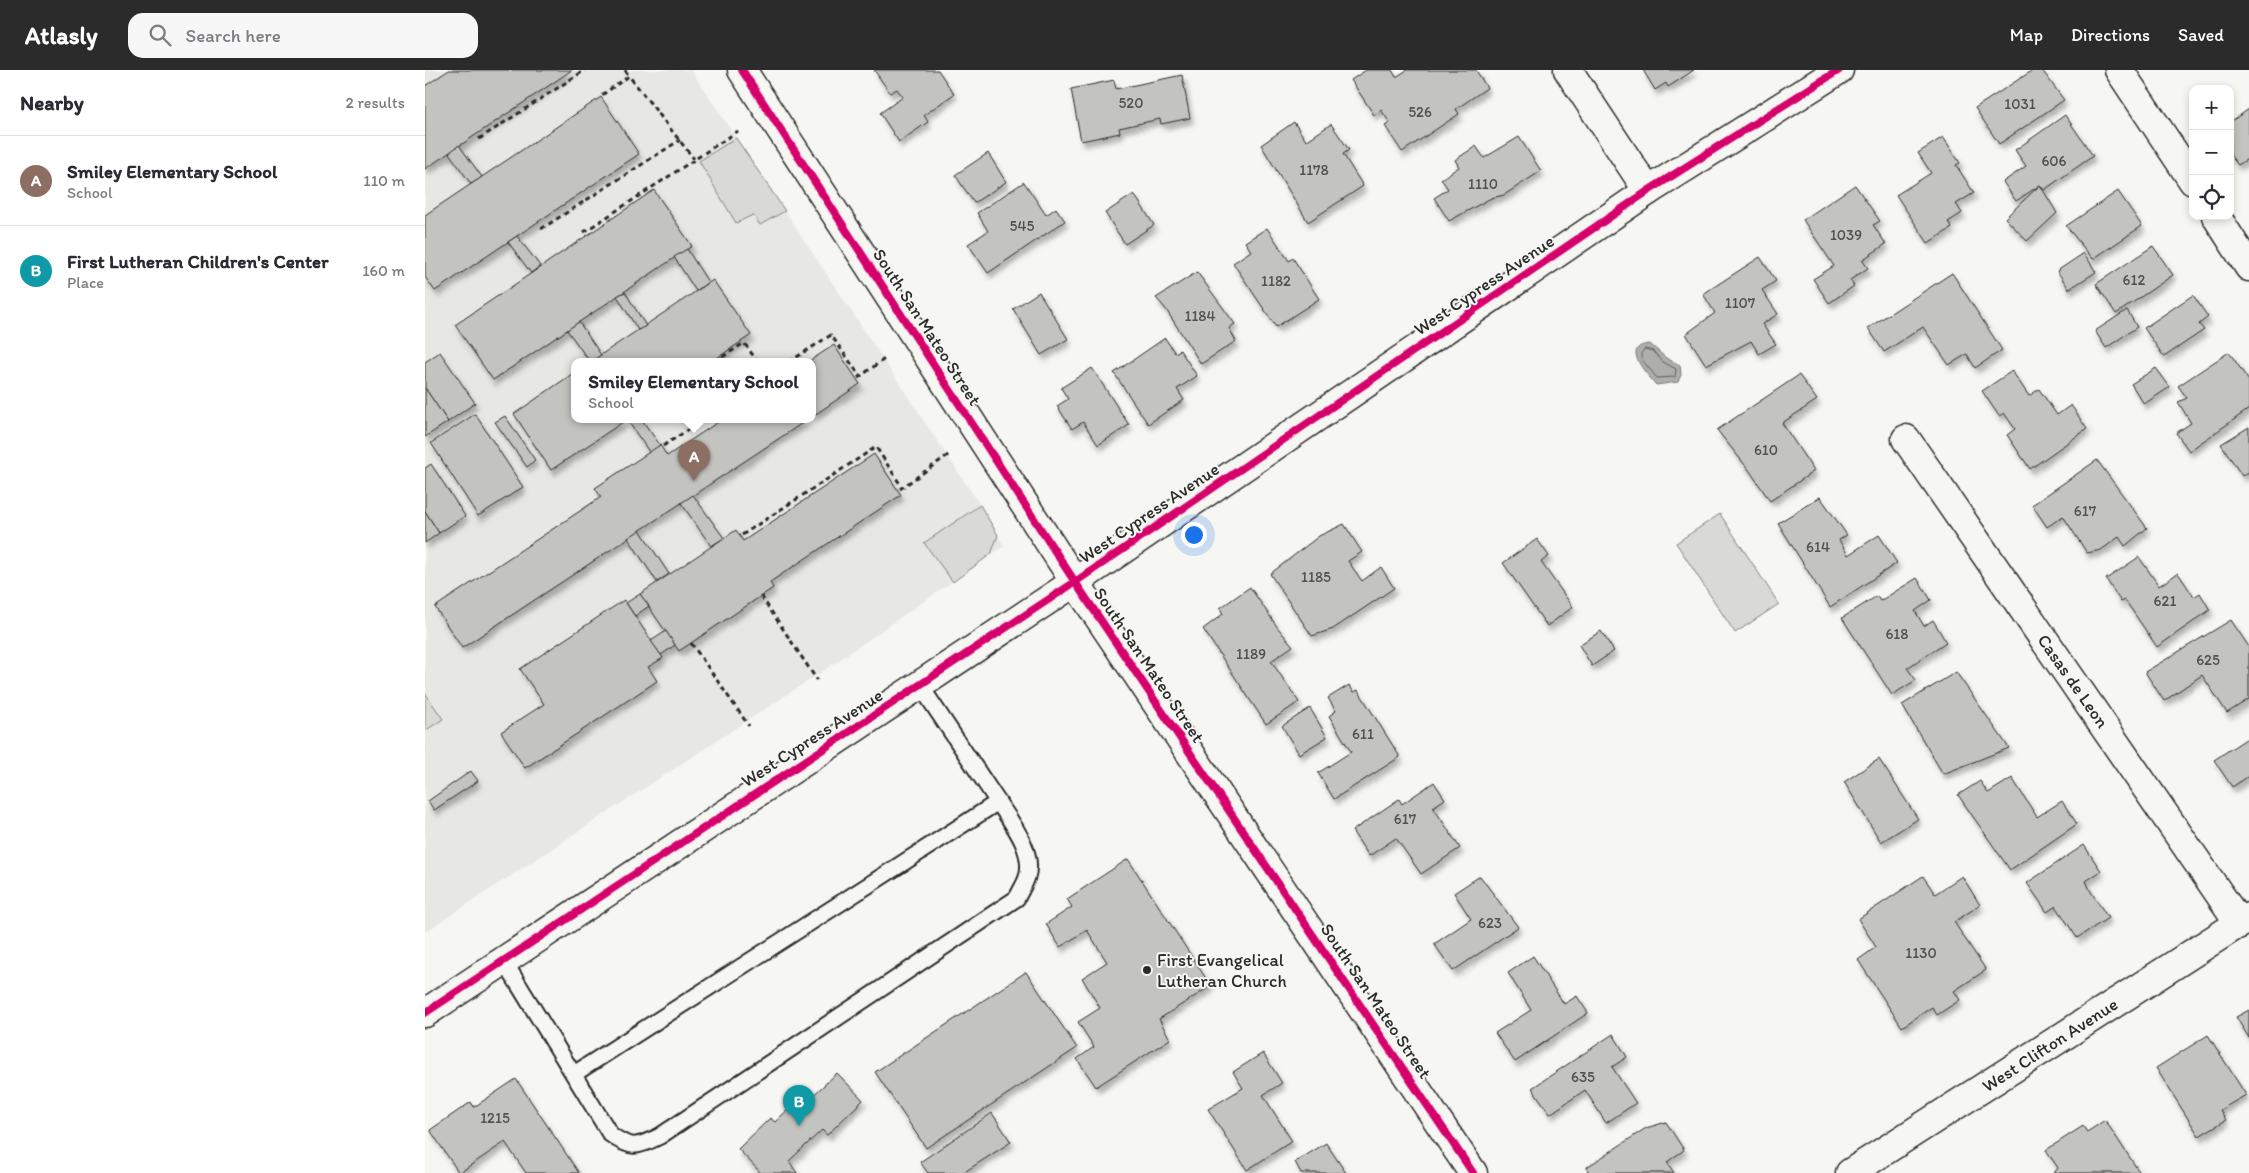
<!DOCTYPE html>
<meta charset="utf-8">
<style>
:root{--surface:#fff;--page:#f7f7f7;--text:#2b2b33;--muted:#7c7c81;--line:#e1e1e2;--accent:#2b2b2b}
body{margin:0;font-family:Itim,sans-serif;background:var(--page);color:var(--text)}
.controls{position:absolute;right:15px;top:15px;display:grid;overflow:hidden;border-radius:10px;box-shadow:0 2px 8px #0003}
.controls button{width:45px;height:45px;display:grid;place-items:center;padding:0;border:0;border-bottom:1px solid var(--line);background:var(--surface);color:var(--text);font:25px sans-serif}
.you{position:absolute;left:768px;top:464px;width:18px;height:18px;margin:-12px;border:4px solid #fff;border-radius:50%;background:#1a73e8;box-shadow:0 0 0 8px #1a73e833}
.badge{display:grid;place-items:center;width:32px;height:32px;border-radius:50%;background:var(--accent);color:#fff;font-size:16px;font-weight:700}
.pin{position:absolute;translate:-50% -41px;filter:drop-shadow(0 1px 2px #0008)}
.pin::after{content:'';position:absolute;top:26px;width:18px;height:15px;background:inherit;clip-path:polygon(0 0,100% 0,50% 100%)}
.popup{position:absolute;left:146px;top:288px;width:245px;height:65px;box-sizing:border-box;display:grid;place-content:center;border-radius:10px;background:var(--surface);filter:drop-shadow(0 1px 4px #0005);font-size:16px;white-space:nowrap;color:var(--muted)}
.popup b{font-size:19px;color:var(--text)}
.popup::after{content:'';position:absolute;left:50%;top:100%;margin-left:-10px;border:10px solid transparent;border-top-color:var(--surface)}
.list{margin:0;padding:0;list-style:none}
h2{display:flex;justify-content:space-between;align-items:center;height:65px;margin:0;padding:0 20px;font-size:21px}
h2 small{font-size:16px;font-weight:400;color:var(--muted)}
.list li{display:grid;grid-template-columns:32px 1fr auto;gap:15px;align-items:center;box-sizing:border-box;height:90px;padding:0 20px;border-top:1px solid var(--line)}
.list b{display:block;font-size:19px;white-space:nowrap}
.list p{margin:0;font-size:16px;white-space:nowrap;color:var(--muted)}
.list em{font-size:16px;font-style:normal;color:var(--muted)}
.icon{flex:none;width:28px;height:28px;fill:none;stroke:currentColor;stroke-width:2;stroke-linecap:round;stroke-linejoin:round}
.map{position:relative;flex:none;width:1824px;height:1103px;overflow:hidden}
header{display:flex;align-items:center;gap:30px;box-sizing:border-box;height:70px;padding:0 25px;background:var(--accent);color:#fff}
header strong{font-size:24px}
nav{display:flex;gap:28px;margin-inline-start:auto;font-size:18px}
.search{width:350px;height:45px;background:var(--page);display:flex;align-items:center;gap:12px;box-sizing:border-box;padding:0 18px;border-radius:15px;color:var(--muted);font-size:19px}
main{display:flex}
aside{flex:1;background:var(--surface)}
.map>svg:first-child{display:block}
.built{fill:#e7e7e3;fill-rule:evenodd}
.green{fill:#d9d9d5;stroke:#828280}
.water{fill:#aeaeab;stroke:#7a7a78}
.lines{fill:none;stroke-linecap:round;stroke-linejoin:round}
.shore{stroke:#5f5f5e;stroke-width:1}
.building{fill:#c3c3c0;stroke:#2b2b2b;filter:url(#shadow)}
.lane-casing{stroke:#2b2b2b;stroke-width:19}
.street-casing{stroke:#2b2b2b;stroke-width:31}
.secondary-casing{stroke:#2b2b2b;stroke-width:31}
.path{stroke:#2b2b2b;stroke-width:3;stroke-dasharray:5 4;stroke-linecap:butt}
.lane{stroke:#f6f6f2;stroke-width:15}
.street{stroke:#f6f6f2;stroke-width:28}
.secondary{stroke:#f6f6f2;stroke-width:28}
.cycleway-casing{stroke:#f6f6f2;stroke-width:11}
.cycleway{stroke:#d6006c;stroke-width:8}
.poi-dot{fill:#2b2b2b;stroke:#f6f6f2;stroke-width:2}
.labels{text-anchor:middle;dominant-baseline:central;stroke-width:4;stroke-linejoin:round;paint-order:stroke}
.number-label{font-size:15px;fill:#515150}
.street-label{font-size:18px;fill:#2b2b2b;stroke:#f6f6f2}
.poi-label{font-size:18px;fill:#2b2b2b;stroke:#f6f6f2;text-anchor:start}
</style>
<header>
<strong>Atlasly</strong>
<div class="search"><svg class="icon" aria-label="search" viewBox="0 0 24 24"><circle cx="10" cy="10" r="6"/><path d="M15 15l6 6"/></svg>Search here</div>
<nav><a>Map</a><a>Directions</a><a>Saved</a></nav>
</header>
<main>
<aside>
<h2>Nearby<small>2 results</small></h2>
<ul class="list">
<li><span class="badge" style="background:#8d6e63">A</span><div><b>Smiley Elementary School</b><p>School</p></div><em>110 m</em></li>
<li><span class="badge" style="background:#0f9aa8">B</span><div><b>First Lutheran Children's Center</b><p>Place</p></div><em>160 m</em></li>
</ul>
</aside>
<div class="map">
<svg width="1824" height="1103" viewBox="0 0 1824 1103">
<defs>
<filter id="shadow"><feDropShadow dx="3" dy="5.5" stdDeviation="2.5" flood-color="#0004"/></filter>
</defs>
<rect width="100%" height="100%" fill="#f6f6f2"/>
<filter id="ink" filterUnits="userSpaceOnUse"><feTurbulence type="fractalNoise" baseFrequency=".02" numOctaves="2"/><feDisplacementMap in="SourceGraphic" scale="10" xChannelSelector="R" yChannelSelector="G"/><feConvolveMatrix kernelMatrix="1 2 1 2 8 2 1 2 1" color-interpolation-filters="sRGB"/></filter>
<g filter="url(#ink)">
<!-- built -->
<path class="built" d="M0 0H266L555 435 579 476 398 601 0 862ZM150 292H388V350H150Z"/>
<!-- green -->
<g class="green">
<polygon points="311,68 360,141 335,155 328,145 311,153 274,91"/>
<polygon points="555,435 573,465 566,484 528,512 499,473"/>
<polygon points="1295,444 1354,534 1310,563 1251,473"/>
<polygon points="0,623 18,649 0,661"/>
</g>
<!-- water -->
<path class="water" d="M1225 274 1241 288 1255 295 1256 305 1253 312 1231 315C1223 305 1194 276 1225 274Z"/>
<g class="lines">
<!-- shore -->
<polygon class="shore" points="1220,279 1228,281 1238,292 1251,299 1250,307 1232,308 1217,290 1216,284"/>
</g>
<!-- building -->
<g class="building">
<polygon points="24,0 147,0 0,99 0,16"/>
<polygon points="449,0 513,0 529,24 499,45 503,52 474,72 455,43 478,27 472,19 465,23"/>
<polygon points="941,0 967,0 971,7 982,0 1051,0 1062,18 1031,39 1034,44 977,82 960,56 965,53 956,40 949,45 926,10"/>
<polygon points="1218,0 1269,0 1243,17 1241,13 1230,20"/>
<polygon points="1608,0 1617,0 1639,30 1574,74 1550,38"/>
<polygon points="757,5 765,48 736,54 735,49 694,58 695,63 656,71 646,19 689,10 691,19"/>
<polygon points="176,27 214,84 10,221 0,207 0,145"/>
<polygon points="1824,39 1824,88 1813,95 1805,85 1805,52"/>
<polygon points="1640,45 1668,86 1619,120 1615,115 1591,131 1578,112 1601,96 1590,80"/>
<polygon points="869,52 881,71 906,54 924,80 918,84 938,116 883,152 836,75"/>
<polygon points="1094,67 1116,101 1079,125 1066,128 1024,151 1009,128 1023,119 1016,109 1034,97 1030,90 1051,76 1059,88"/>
<polygon points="1518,67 1535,93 1531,95 1549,123 1531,134 1537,143 1523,152 1527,158 1503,173 1471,125 1506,103 1493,83"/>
<polygon points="34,75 57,107 46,114 24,83"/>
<polygon points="563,83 581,112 549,133 530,105"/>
<polygon points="599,112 621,145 631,138 640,151 563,203 543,174 563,161 552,143"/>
<polygon points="1430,115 1455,151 1448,155 1461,174 1437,190 1443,198 1425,210 1429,216 1404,233 1388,209 1409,196 1378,150"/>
<polygon points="1615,115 1632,143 1602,171 1580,148"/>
<polygon points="229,120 267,176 68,310 30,255"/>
<polygon points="1693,121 1717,156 1668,189 1641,156"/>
<polygon points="709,124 729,155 700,174 680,143"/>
<polygon points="842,158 864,191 868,188 894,229 851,257 808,193 826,181 820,172"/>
<polygon points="92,166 115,196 106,203 83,172"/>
<polygon points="1728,176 1748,205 1691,244 1671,214"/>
<polygon points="262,179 283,212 271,221 249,187"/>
<polygon points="1659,183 1671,202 1644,219 1632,201"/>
<polygon points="1335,187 1351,211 1337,220 1353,244 1337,254 1351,274 1334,284 1326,271 1281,295 1261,264 1290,243 1278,224"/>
<polygon points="772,202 810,254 804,258 811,271 776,294 740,238 731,228"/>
<polygon points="1527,203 1577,280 1550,298 1542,284 1524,295 1498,257 1459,282 1443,258"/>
<polygon points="288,210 326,265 286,292 165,292"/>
<polygon points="200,222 221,256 213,260 192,226"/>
<polygon points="614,222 643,269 616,285 588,239"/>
<polygon points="1768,225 1783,247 1774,254 1779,260 1739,287 1719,258"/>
<polygon points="1702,240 1712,257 1681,278 1670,261"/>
<polygon points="154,252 176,285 165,292 142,260"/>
<polygon points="740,268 750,283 755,280 772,306 752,319 759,330 723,354 689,303"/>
<polygon points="409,275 435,314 388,346 388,292 383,292"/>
<polygon points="15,282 50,333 23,352 0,318 0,292"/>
<polygon points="1804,282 1824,311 1824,339 1764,381 1751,363 1766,353 1753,332 1762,328 1753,316"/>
<polygon points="667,298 704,355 673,375 658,352 647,359 632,336 643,329 636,318"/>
<polygon points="1731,298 1745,317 1719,334 1706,314"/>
<polygon points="1587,301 1604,326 1614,319 1632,345 1646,335 1662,359 1605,399 1582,365 1590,359 1579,343 1574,346 1557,321"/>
<polygon points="150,302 150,350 201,350 126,400 89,344"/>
<polygon points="1374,305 1392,330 1357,353 1389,401 1345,431 1324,400 1292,360"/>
<polygon points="0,318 23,352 0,367"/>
<polygon points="50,344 98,417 53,446 6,373"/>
<polygon points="80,346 110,390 102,397 70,352"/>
<polygon points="202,350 217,350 235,375 225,383"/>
<polygon points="296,350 382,350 37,578 10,537 176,427 170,418 235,375 242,386"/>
<polygon points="1824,357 1824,402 1817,406 1796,374"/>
<polygon points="449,384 476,425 345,512 348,518 254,581 215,524 311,460 318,471"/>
<polygon points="1672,390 1722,458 1700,476 1694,467 1676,480 1662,483 1638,446 1622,457 1607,435"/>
<polygon points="6,394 40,446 14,463 0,441 0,398"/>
<polygon points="268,425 299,468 286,476 256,433"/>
<polygon points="1395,427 1422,465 1414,470 1423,485 1454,465 1472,493 1405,537 1353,453"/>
<polygon points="0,441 14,463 0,473"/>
<polygon points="919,454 937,482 923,491 937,511 956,497 969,518 908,559 887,566 845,504 894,466"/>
<polygon points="215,460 244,504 232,512 203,468"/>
<polygon points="1112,469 1124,486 1116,492 1148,537 1122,556 1078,493"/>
<polygon points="1714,487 1734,516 1753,503 1769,527 1775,523 1785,540 1732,577 1700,530 1696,532 1681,509"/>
<polygon points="1492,508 1506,530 1490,541 1499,556 1508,550 1521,572 1482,598 1491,610 1467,625 1417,548 1452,526 1455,531"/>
<polygon points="825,517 853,558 868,576 846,591 874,632 841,654 778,559 798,544 795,538"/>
<polygon points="215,524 224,536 210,546 201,533"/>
<polygon points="199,530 238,588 223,597 232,611 100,698 76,662 119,634 95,599"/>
<polygon points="1806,550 1824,577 1824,629 1802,643 1777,605 1739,631 1720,602"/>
<polygon points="241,561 250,575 236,585 226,571"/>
<polygon points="1176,561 1189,581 1167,596 1154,575"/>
<polygon points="1531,602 1584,678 1518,704 1477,635"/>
<polygon points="924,615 929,622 933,620 975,687 909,729 893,703 926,682 904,646 911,641 903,628"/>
<polygon points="885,638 902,667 874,684 857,656"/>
<polygon points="1824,667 1824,706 1807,717 1789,690"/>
<polygon points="1454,689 1493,749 1456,772 1419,712"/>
<polygon points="46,701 53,711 9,740 3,731"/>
<polygon points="1587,708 1612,747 1637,731 1652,754 1585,800 1533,725 1555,711 1563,723"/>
<polygon points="1009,712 1020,729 1008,737 1035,778 996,804 971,768 944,786 927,761 974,729 977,734"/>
<polygon points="1659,775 1676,801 1661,811 1665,820 1683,848 1652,868 1631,836 1622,842 1602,813"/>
<polygon points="703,789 786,916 734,949 745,969 671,1017 652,989 669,977 653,952 675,938 657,908 682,892 662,860 635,877 621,854 647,837 642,829"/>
<polygon points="1055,806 1093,857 1028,901 1009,874 1046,849 1029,823"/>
<polygon points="1498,806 1510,824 1537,806 1555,835 1529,852 1561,900 1529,921 1535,930 1512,945 1507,937 1477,957 1433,890 1451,877 1433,849"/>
<polygon points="1108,886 1139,934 1152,926 1163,943 1090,992 1070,963 1106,940 1083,903"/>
<polygon points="601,902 652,978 501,1078 450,1002"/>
<polygon points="1824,940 1824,968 1811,947"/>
<polygon points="1188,964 1202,987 1187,997 1211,1033 1181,1053 1160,1020 1125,1044 1107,1018"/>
<polygon points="1783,965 1821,1025 1795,1040 1801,1050 1774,1066 1731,998"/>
<polygon points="838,983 857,1013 838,1025 867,1071 822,1100 783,1039 818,1018 808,1002"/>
<polygon points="412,1003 438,1030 402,1065 397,1060 364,1091 372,1103 336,1103 313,1079 345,1048 350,1052 377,1026 382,1031"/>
<polygon points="91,1009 154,1103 101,1103 80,1072 34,1103 5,1060 46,1032 49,1037"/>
<polygon points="567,1043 586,1072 538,1103 503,1103 495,1092"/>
<polygon points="1680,1050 1715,1103 1629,1103 1633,1098 1621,1080 1658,1056 1662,1062"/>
<polygon points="1241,1052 1259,1080 1242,1092 1249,1103 1163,1103 1162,1097 1221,1058"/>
<polygon points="901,1073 921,1103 876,1103 870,1092"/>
</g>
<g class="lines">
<defs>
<g id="lane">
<polyline points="495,615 573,732"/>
<path d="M79 891 185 1064C206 1080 212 1077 235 1066L592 828C595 821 600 814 602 807 610 781 586 752 573 732L149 1004"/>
</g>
<g id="street">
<polyline points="1143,0 1223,121"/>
<polyline points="1694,0 1768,111"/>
<polyline points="1791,146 1824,197"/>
<polyline points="1481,369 1815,854"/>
<polyline points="1425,1103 1824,847"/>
</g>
<g id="secondary">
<polyline points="317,0 650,512 1048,1103"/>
<polyline points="0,943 650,512 1223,121 1414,0"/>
</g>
</defs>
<!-- lane casing -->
<use href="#lane" class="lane-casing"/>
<!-- street casing -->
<use href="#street" class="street-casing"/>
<!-- secondary casing -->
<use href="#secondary" class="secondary-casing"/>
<!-- path -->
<g class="path">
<polyline points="200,0 204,6"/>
<polyline points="177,25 204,6 269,89"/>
<polyline points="54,69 160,0"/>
<polyline points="116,159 255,70"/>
<polyline points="159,162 313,61"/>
<polyline points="290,292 319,273 333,292"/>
<polyline points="364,292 406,265 435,306"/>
<polyline points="433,308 462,287"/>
<polyline points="238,376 278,350"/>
<polyline points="475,419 526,383"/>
<polyline points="317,465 451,377 477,417"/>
<polyline points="336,526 392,610"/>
<polyline points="266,573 324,656"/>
</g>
<!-- lane -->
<use href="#lane" class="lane"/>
<!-- street -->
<use href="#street" class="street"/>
<!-- secondary -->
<use href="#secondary" class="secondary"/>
<defs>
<g id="cycleway">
<polyline points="317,0 650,512 1048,1103"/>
<polyline points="0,943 650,512 1223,121 1414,0"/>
</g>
</defs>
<!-- cycleway casing -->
<use href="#cycleway" class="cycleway-casing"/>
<!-- cycleway -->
<use href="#cycleway" class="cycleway"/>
</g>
</g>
<!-- markers -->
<circle class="poi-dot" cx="722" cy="900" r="5"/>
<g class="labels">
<!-- number labels -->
<g class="number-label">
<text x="706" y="33">520</text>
<text x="1595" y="34">1031</text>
<text x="995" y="42">526</text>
<text x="1629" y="91">606</text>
<text x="889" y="100">1178</text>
<text x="1058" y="114">1110</text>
<text x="597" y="156">545</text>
<text x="1421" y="165">1039</text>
<text x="1709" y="210">612</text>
<text x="851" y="211">1182</text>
<text x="1315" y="233">1107</text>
<text x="775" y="246">1184</text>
<text x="1341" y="380">610</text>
<text x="1660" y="441">617</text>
<text x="1393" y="477">614</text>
<text x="891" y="507">1185</text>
<text x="1740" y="531">621</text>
<text x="1472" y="564">618</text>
<text x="826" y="584">1189</text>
<text x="1783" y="590">625</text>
<text x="938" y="664">611</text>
<text x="980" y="749">617</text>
<text x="1065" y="853">623</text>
<text x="1496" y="883">1130</text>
<text x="1158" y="1007">635</text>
<text x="70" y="1048">1215</text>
</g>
<!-- street labels -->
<g class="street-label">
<text transform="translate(1059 215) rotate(-34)">West Cypress Avenue</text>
<text transform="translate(502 257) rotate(57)">South San Mateo Street</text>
<text transform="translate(724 443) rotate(-34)">West Cypress Avenue</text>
<text transform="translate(724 595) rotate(56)">South San Mateo Street</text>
<text transform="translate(1648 611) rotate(55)">Casas de Leon</text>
<text transform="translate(387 668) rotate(-33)">West Cypress Avenue</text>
<text transform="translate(951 931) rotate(56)">South San Mateo Street</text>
<text transform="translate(1625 975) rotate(-33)">West Clifton Avenue</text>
</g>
<!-- poi labels -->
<g class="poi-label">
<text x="732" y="890">First Evangelical<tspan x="732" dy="21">Lutheran Church</tspan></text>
</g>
</g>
</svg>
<div class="controls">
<button>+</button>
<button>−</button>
<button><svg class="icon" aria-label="locate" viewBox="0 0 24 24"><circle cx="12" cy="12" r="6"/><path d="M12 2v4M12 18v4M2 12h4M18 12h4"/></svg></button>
</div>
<div class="you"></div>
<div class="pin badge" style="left:269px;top:411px;background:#8d6e63">A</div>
<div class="popup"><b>Smiley Elementary School</b>School</div>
<div class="pin badge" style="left:374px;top:1056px;background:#0f9aa8">B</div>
</div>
</main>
